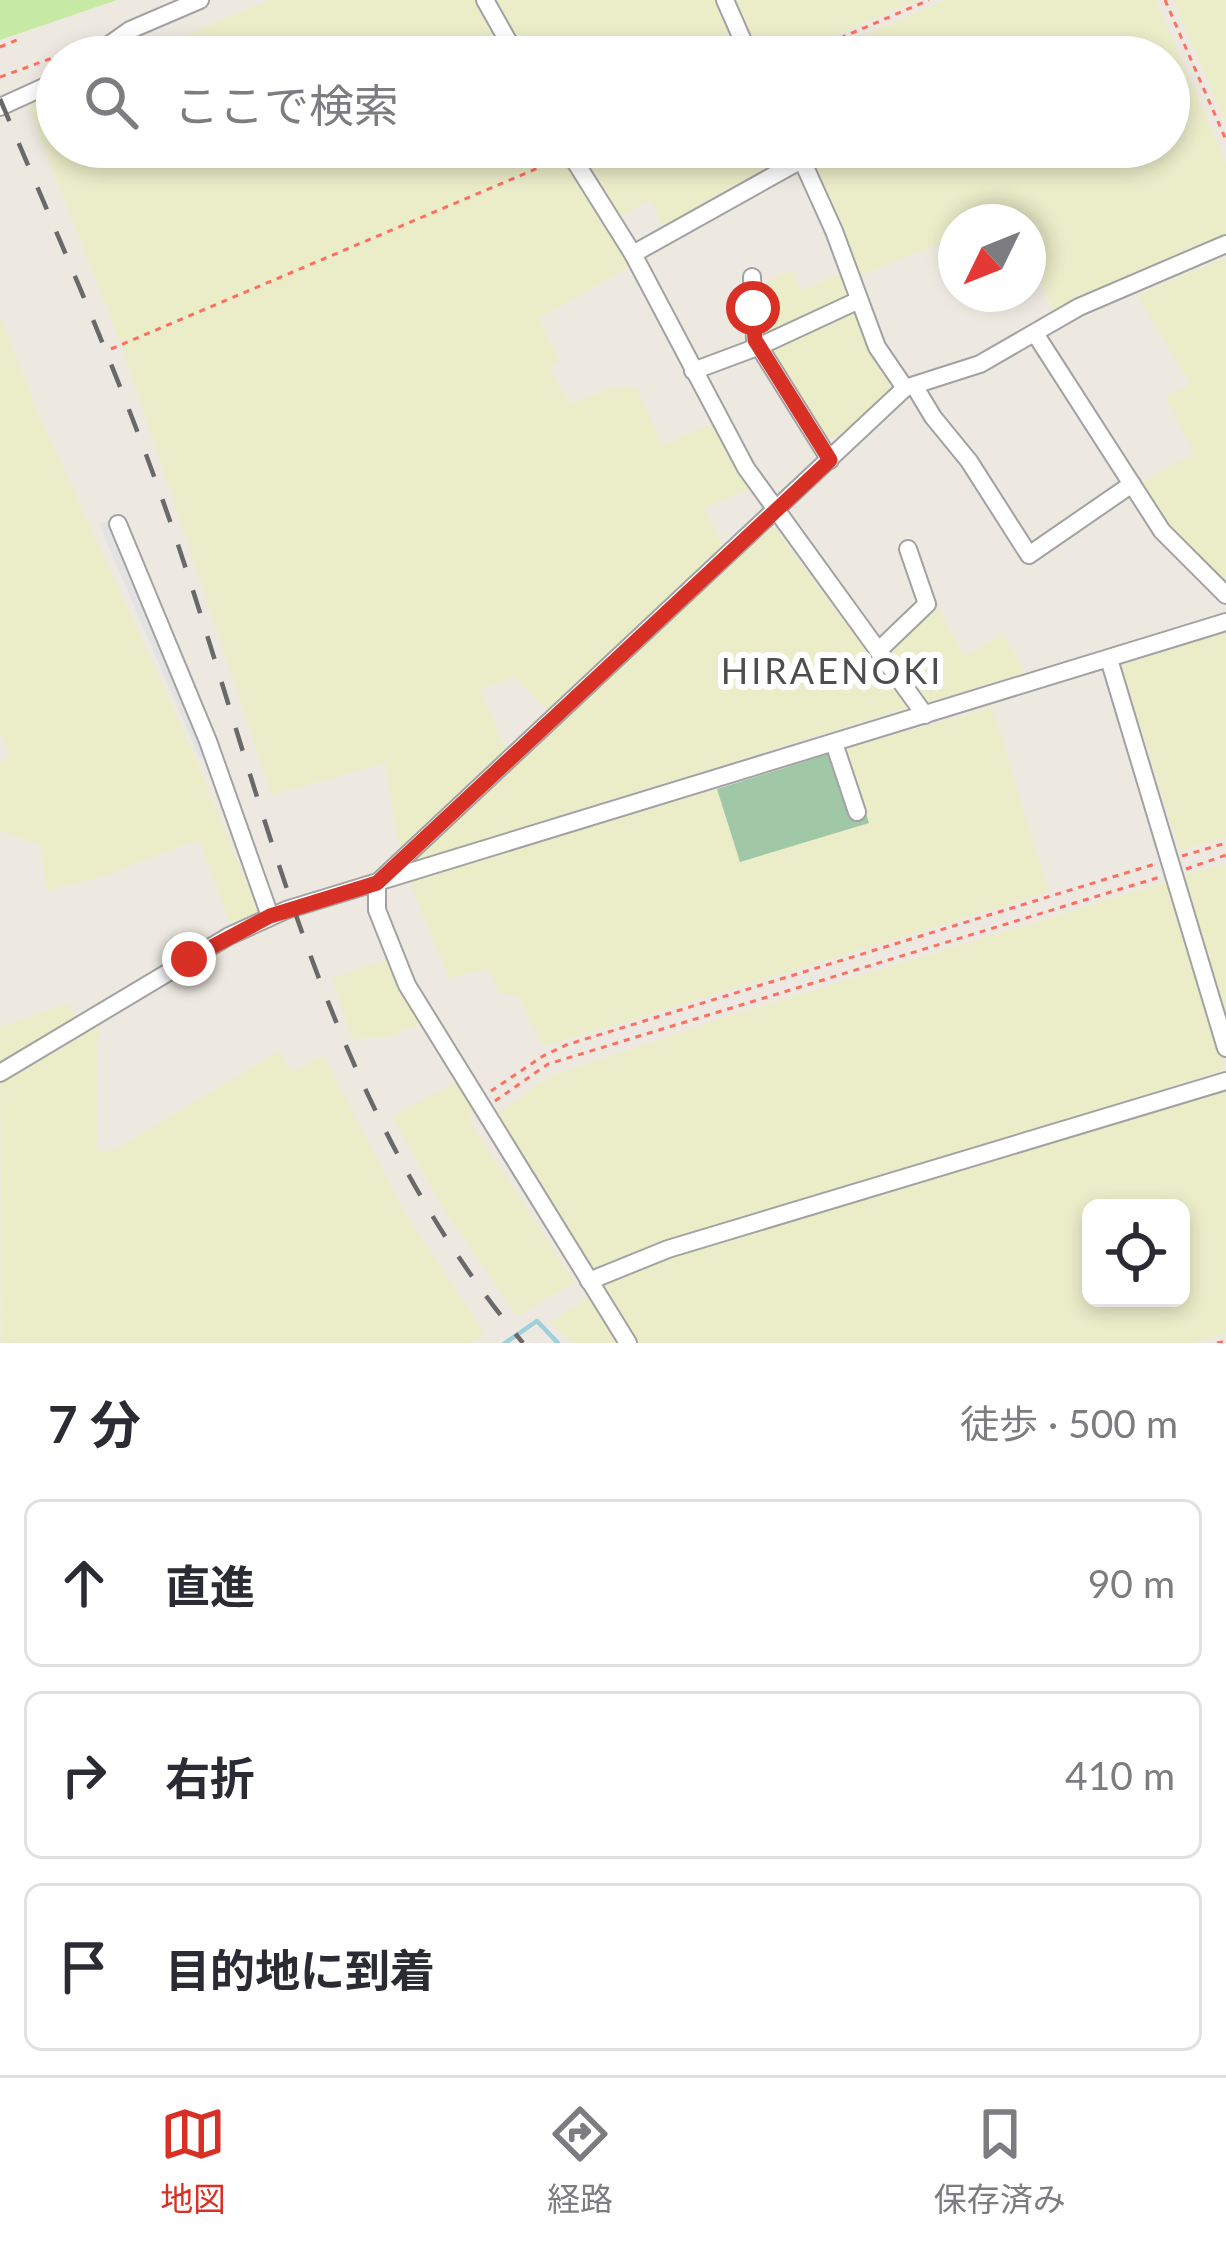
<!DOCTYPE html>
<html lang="ja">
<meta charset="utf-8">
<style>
:root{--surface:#fff;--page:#f2f2f3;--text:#2b2b33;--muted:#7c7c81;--line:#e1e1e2;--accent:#d93025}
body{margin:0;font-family:Lato,"Noto Sans JP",sans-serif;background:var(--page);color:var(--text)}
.controls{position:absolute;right:36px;bottom:36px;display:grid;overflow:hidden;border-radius:18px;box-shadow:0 6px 18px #0003}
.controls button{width:108px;height:108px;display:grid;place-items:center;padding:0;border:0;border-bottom:3px solid var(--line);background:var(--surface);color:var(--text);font:60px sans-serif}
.compass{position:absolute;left:938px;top:204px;width:108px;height:108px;border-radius:50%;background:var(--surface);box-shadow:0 6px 18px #0003;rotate:227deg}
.stop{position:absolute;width:36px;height:36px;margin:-27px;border:9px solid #d93025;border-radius:50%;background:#fff}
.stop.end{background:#d93025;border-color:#fff;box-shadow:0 3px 12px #0008}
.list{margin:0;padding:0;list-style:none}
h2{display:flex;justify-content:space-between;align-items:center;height:156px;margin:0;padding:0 48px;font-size:51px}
h2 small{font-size:39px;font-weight:400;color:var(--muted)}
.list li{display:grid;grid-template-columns:78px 1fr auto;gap:36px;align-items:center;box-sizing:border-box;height:168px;margin:0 24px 24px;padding:0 24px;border:3px solid var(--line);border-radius:18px}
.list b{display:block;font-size:45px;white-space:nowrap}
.list em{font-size:39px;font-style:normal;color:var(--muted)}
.icon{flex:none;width:66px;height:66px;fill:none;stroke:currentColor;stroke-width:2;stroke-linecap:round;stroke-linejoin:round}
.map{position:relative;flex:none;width:1226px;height:1343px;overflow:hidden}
.search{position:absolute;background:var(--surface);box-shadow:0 6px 18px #0003;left:36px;right:36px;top:36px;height:132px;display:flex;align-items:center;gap:30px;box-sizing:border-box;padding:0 42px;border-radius:66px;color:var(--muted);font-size:45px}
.sheet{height:732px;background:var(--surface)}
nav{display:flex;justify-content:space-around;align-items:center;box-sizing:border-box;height:168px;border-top:3px solid var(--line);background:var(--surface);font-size:33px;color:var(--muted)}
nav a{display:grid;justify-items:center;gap:6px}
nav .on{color:var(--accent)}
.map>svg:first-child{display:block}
.farmland{fill:#ebedc9;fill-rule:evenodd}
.grass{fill:#c6eaa3}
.cemetery{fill:#a0c7a6}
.parking{fill:#e3e3e3}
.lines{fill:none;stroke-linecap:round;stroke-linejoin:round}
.stream{stroke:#9ecfdd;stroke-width:4.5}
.minor-casing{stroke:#a2a2a2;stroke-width:20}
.path{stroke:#fe6f60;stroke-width:3;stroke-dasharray:6 6;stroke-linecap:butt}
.minor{stroke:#fff;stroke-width:16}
.rail{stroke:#696969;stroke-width:4.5;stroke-dasharray:24 24;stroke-linecap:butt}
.route{stroke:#d93025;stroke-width:15}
.labels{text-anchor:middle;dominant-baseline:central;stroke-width:12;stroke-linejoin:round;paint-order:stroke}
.neighbourhood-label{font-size:36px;letter-spacing:3px;fill:#4e4e4e;stroke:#fff}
</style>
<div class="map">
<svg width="1226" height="1343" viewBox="0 0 1226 1343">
<rect width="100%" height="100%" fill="#ede9e0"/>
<!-- farmland -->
<g class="farmland">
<polygon points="269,0 477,0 509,57 134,57"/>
<polygon points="492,0 716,0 740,57 524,57"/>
<polygon points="732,0 918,0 784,57 757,57"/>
<polygon points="945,0 1156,0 1226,164 1226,236 1054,313 1033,265 1028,266 1028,222 956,222 956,237 856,277 843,235 804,147 1169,147 1169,57 814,57"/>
<polygon points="1173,0 1226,0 1226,123"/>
<polygon points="57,91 57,147 558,147 629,267 539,318 559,361 549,369 570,404 612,388 637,388 662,445 714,423 750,488 705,508 724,550 549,712 515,677 480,689 506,750 400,851 385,763 272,795 125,355 27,104"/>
<polygon points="575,147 791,147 792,149 789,158 663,227 650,200 618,217"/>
<polygon points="1226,257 1226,582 1168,524 1141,482 1194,454 1166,397 1190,384 1137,295"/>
<polygon points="790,270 802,291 841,273 850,300 761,341 758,287"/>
<polygon points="855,309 891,376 889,397 850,436 844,431 824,444 766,348"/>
<polygon points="0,316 35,406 184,731 259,913 230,923 199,839 101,877 47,891 40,845 0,831 0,765 9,752 0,734"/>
<polygon points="773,526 909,707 407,863"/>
<polygon points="937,605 964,656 1003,634 1026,673 926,703 885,651"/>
<polygon points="1226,633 1226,837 1180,851 1121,665"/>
<polygon points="992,707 1049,892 543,1047 518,996 500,994 488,969 449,978 409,881 717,789 740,862 869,822 845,749"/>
<polygon points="1226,863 1226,1017 1183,876"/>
<polygon points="1169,881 1225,1070 594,1270 496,1114 551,1076 729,1016"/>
<polygon points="387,959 420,1024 387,1037 352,1039 332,978"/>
<polygon points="68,1003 76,1016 0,1062 0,1027"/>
<polygon points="100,1024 97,1053 98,1150 112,1151 279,1051 292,1071 324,1056 402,1208 485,1334 471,1343 2,1343 0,1084"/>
<polygon points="458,1082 472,1104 469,1121 575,1282 517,1316 444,1210 392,1116"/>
<path d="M1226 1088V1333L1194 1343H637L602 1287 603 1282 663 1260ZM1091 1208H1181V1298H1091Z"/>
<polygon points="590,1296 619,1343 572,1343 550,1322"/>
</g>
<!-- grass -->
<polygon class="grass" points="0,0 117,0 0,40"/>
<!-- cemetery -->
<polygon class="cemetery" points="845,749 869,823 740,862 717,789"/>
<!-- parking -->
<polygon class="parking" points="121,515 195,681 218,757 200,759 99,524"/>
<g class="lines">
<!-- stream -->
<polyline class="stream" points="505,1343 537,1321 558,1343"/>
<defs>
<g id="minor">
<polyline points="485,0 517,57"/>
<polyline points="725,0 750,57"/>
<polyline points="92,57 130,30 200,0"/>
<polyline points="0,107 57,81"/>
<polyline points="566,147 633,254 746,468 925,715"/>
<polyline points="796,147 834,231 877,347 905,388"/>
<polyline points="633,254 803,159"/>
<polyline points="752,277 755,340 830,460"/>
<polyline points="1036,335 1162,531 1226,595"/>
<polyline points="693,371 760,346 857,301"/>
<polyline points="915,387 933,417 969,461 1029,555 1132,484"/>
<polyline points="118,524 208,741 270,916"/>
<polyline points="878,651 927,604 908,549"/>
<polyline points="1109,659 1226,1048"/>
<polyline points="834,743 857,812"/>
<polyline points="0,1073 229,936 286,910 1226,622"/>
<polyline points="589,1281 668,1249 1226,1081"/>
<polyline points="628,1343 407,985 377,910 377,883 905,388 980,364 1079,307 1226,244"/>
</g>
</defs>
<!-- minor casing -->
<use href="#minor" class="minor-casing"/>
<!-- path -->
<g class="path">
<polyline points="1165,0 1226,140"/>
<polyline points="0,47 19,39"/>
<polyline points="796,57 929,0"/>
<polyline points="0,77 77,49"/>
<polyline points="111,349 557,160"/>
<polyline points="1182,856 1226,843"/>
<polyline points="1186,869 1226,855"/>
<polyline points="491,1091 543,1056 566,1045 1155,864"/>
<polyline points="495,1101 548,1064 1160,877"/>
<polyline points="1217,1343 1226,1341"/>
</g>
<!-- minor -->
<use href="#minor" class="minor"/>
<!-- rail -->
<path class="rail" d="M0 99C59 239 120 377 170 521 268 808 323 1103 523 1343"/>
</g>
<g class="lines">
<!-- route -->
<polyline class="route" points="189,959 270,916 377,883 830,460 755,340 753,308"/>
</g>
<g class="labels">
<!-- neighbourhood labels -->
<g class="neighbourhood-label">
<text x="832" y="670">HIRAENOKI</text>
</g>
</g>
</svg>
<div class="controls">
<button><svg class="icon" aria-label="locate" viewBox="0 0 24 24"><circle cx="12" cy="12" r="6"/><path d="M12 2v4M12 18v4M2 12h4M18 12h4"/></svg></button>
</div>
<svg class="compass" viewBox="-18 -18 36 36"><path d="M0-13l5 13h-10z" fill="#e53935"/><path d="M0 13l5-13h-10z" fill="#7c7c81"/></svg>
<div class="stop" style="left:753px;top:308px"></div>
<div class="stop end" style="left:189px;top:959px"></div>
<div class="search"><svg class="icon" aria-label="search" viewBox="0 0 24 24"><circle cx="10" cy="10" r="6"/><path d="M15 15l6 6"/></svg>ここで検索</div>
</div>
<section class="sheet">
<h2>7 分<small>徒歩 · 500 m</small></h2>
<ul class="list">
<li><svg class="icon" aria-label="ahead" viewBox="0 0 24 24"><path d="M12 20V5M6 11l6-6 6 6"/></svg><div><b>直進</b></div><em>90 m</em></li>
<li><svg class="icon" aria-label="right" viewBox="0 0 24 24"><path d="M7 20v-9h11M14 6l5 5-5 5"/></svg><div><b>右折</b></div><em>410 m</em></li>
<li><svg class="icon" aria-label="arrive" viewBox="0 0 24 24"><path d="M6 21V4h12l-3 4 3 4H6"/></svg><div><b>目的地に到着</b></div></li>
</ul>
</section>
<nav>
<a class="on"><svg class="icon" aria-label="map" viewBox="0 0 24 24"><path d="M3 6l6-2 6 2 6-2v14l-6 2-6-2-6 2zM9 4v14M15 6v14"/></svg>地図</a>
<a><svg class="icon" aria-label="directions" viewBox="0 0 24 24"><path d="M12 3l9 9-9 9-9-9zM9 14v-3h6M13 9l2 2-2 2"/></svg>経路</a>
<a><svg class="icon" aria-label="saved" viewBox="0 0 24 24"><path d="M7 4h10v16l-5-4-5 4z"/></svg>保存済み</a>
</nav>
